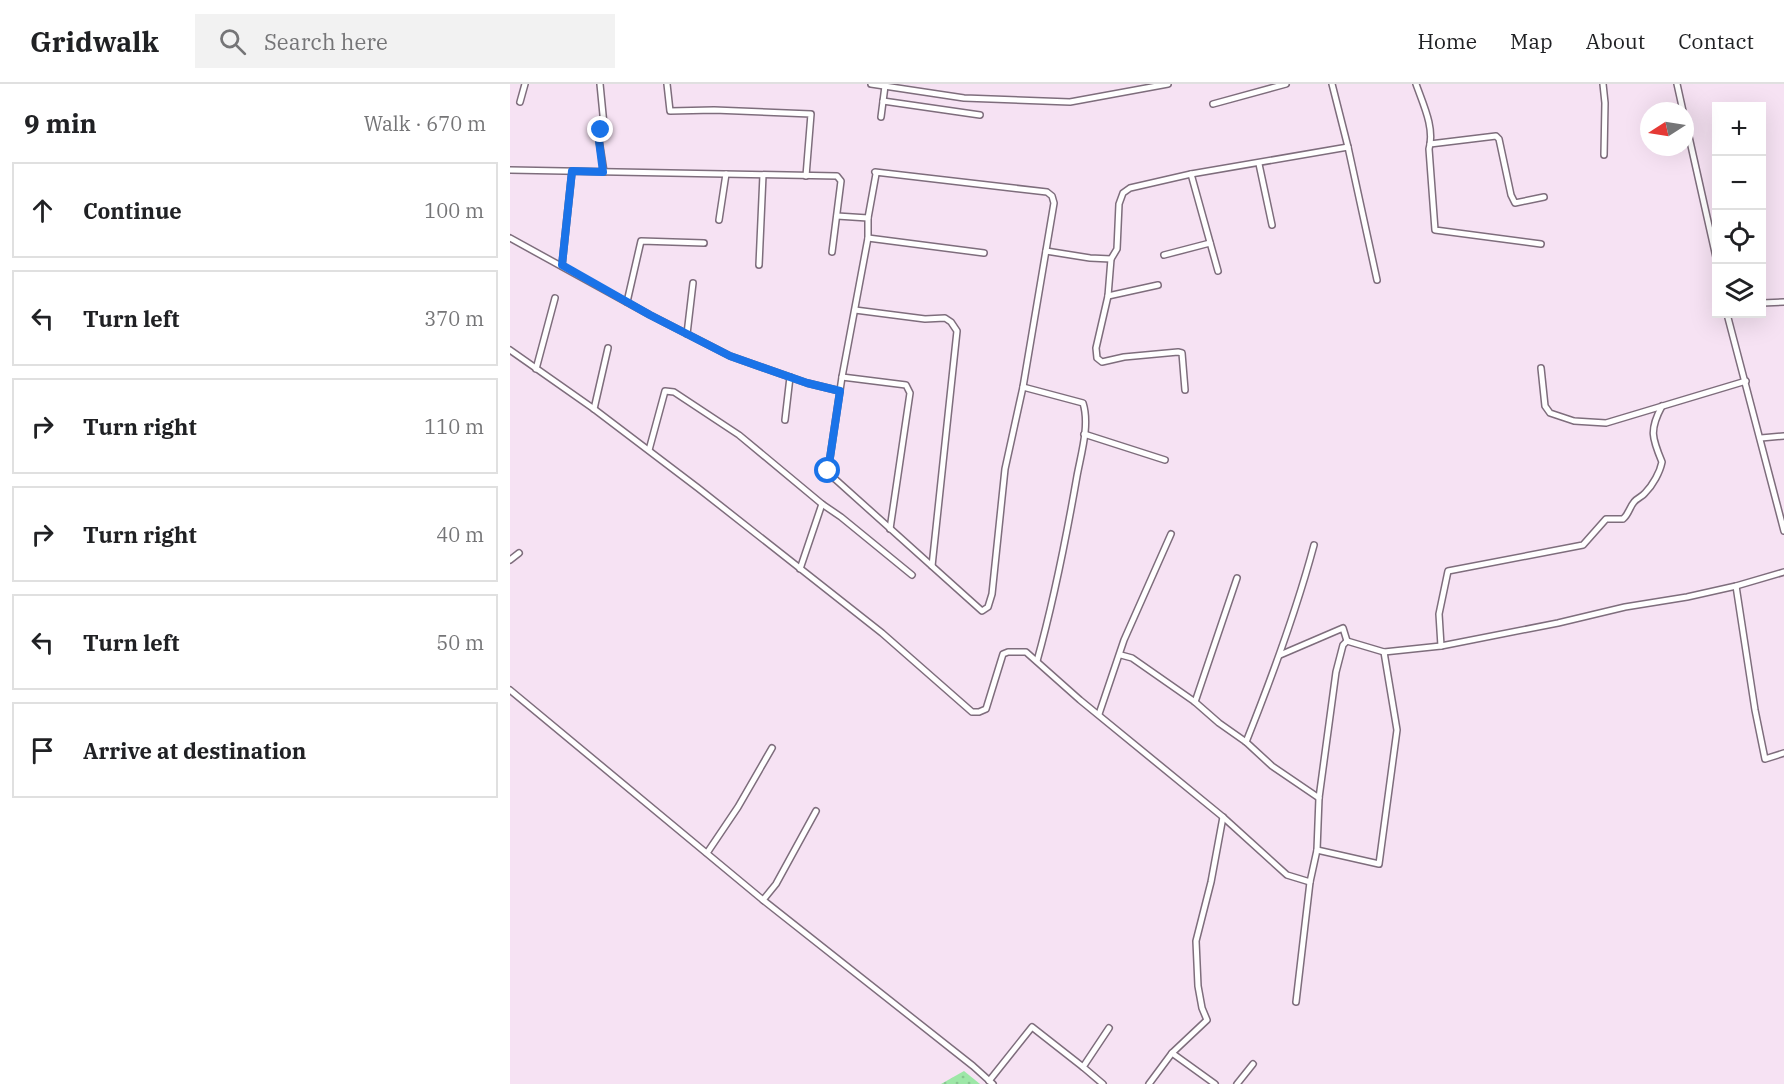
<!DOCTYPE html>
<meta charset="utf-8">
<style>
:root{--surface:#fff;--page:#f2f2f2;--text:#202124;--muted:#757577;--line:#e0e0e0}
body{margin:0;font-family:"IBM Plex Serif",serif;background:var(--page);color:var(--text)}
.controls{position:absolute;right:18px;top:18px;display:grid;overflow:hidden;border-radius:0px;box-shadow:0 6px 24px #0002}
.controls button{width:54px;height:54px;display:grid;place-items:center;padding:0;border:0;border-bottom:2px solid var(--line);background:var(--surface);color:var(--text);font:30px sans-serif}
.compass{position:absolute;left:1130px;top:18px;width:54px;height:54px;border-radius:50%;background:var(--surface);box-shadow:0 6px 24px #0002;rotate:258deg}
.stop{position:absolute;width:18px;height:18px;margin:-14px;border:4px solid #1a73e8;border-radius:50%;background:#fff}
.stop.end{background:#1a73e8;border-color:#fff;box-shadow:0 2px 6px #0008}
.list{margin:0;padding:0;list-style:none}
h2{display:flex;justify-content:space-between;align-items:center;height:78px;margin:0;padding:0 24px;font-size:26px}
h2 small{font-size:20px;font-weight:400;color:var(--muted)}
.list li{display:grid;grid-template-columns:39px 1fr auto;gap:18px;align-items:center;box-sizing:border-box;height:96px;margin:0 12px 12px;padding:0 12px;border:2px solid var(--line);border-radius:0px}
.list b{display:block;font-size:22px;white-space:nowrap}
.list em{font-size:20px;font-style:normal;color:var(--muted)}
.icon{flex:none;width:33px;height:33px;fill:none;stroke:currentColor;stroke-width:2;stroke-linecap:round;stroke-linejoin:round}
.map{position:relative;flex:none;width:1274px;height:1000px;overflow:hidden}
header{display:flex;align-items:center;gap:36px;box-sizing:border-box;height:84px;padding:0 30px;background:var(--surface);border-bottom:2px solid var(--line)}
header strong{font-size:28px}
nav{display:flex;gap:33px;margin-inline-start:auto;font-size:21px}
.search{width:420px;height:54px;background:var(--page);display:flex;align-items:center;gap:15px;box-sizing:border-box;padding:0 21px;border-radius:0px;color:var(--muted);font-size:22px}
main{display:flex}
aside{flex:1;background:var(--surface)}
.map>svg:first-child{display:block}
.grass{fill:url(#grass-dots)}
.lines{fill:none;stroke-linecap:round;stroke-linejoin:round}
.minor-casing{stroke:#7e6d7c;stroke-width:8}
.minor{stroke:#fff;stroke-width:5}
.route{stroke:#1a73e8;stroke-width:8}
</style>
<header>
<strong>Gridwalk</strong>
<div class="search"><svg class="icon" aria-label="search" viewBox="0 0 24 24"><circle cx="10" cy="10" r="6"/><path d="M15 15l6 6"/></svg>Search here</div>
<nav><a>Home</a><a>Map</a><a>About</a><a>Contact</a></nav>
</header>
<main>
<aside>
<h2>9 min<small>Walk · 670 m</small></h2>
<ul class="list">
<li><svg class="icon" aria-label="ahead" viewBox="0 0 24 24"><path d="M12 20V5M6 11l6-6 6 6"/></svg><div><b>Continue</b></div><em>100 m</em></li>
<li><svg class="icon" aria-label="left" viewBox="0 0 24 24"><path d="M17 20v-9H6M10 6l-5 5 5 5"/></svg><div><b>Turn left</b></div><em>370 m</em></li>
<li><svg class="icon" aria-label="right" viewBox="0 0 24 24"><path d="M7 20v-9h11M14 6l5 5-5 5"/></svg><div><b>Turn right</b></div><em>110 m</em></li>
<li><svg class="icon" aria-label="right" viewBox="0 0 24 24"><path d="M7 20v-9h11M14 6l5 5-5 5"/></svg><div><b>Turn right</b></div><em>40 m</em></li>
<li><svg class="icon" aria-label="left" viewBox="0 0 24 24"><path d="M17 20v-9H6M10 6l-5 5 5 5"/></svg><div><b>Turn left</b></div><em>50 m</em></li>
<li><svg class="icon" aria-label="arrive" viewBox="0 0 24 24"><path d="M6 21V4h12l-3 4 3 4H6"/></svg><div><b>Arrive at destination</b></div></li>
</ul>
</aside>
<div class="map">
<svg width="1274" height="1000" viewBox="0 0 1274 1000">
<defs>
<pattern id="grass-dots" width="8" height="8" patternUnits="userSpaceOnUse" patternTransform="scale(1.5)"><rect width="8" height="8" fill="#9de7a7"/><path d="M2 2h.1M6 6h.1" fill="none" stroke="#86c58f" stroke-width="1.8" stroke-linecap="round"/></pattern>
</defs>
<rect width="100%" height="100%" fill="#f6e2f3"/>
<!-- grass -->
<polygon class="grass" points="454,987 470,1000 431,1000"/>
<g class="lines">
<defs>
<g id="minor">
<polyline points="90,0 94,41 89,56 94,88"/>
<polyline points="157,0 160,27 204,26 301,30 296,92"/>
<polyline points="361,0 454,14 560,18 658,0"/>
<polyline points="822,0 838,63 867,196"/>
<path d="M906 0C913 20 925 44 919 65L925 146 1031 160"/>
<polyline points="1093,0 1095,19 1094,71"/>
<polyline points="1167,0 1173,27"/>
<polyline points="373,17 470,31"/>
<polyline points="10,18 15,0"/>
<polyline points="703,20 776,0"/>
<polyline points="371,33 375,2"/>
<polyline points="1175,35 1206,173"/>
<polyline points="920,60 986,52 989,55 1001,111 1005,119 1034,113"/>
<polyline points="749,80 762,141"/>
<polyline points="0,86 327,92 331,97 322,168"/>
<polygon points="365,88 537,108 542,112 544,119 513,303 495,385 482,510 478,523 472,527 325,395 320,393 318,387 332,293 358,154 358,134 366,90"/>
<polyline points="681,90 708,187"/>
<polyline points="327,132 358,134"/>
<polyline points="209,136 216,90"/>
<polyline points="0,154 140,231 220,272 297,299 330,307"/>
<polyline points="358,154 474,169"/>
<polyline points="536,167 580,174 601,175"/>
<polyline points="654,171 700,159"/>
<polyline points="52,181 62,87"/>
<polyline points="249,181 253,91"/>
<polyline points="598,212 648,201"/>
<polyline points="117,218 131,157 194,159"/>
<polyline points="1252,219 1274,218"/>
<polyline points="345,226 415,235 435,234 441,238 447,247 422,482"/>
<polyline points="1217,230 1274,447"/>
<polyline points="177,250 183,199"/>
<polyline points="0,266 84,325 188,404 372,549 462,628 469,628 476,625 493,570 498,568 516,568 570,616 713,733 777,791 800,798"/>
<polyline points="1031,284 1035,322 1040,329 1064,337 1096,339 1236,297"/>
<polyline points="26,285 45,214"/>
<polyline points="332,293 396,301 400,309 380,445"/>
<path d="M513 303 573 319C580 341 571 370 567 392 556 455 544 516 527 577"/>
<polyline points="675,306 672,269 668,268 614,273 592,278 587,274 586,264 598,212 601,175 607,165 609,120 613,109 620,104 681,90 838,63"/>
<polyline points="84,325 98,264"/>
<polyline points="275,336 280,293"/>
<polyline points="574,350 655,376"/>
<polyline points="1251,354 1274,352"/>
<polyline points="139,366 155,307 164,308 229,351 312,420 331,433 402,491"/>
<polyline points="0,476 9,469"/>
<polyline points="290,485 312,420"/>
<polyline points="1226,502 1245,626 1255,675 1274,669"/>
<path d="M931 562 929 530 938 487 1073 461 1096 435H1113C1119 430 1119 424 1124 418 1127 414 1132 413 1135 409 1143 401 1150 388 1152 378 1142 354 1139 346 1152 322"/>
<polyline points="611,571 622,574 685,618 709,639 736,658 762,682 809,714"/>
<polyline points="770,571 833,544 837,557"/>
<polyline points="0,606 253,816 463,982 483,1000"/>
<polyline points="685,618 727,494"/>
<polyline points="589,630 614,556 661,450"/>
<path d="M736 658C762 593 786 528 804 461"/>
<polyline points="807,766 869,780 887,646 874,568"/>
<polyline points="197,769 228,723 262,664"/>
<polyline points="253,816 266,800 306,727"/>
<polyline points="786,918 800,798 807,766 809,714 826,588 833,561 837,557 874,568 931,562 1048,539 1115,523 1177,513 1226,502 1274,488"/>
<polyline points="662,969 705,1000"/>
<polyline points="479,997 522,943 573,983"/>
<polyline points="593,1000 573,983 599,944"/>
<polyline points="639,1000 662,969 697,936 692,924 688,902 686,857 701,798 713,733"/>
<polyline points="727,1000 743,980"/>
</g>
</defs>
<!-- minor casing -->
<use href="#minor" class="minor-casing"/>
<!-- minor -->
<use href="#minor" class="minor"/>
</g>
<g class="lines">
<!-- route -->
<polyline class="route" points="91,46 89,57 93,88 62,87 52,181 140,231 220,272 297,299 330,307 318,387"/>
</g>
</svg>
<div class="controls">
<button>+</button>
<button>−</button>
<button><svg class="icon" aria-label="locate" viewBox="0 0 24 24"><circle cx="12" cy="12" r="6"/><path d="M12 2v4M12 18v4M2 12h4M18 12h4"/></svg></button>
<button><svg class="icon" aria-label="layers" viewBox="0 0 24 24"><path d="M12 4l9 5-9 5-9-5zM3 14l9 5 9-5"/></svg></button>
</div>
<svg class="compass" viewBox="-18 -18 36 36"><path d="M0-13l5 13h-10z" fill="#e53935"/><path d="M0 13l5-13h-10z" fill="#757577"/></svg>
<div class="stop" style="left:318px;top:387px"></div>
<div class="stop end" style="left:91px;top:46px"></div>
</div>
</main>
